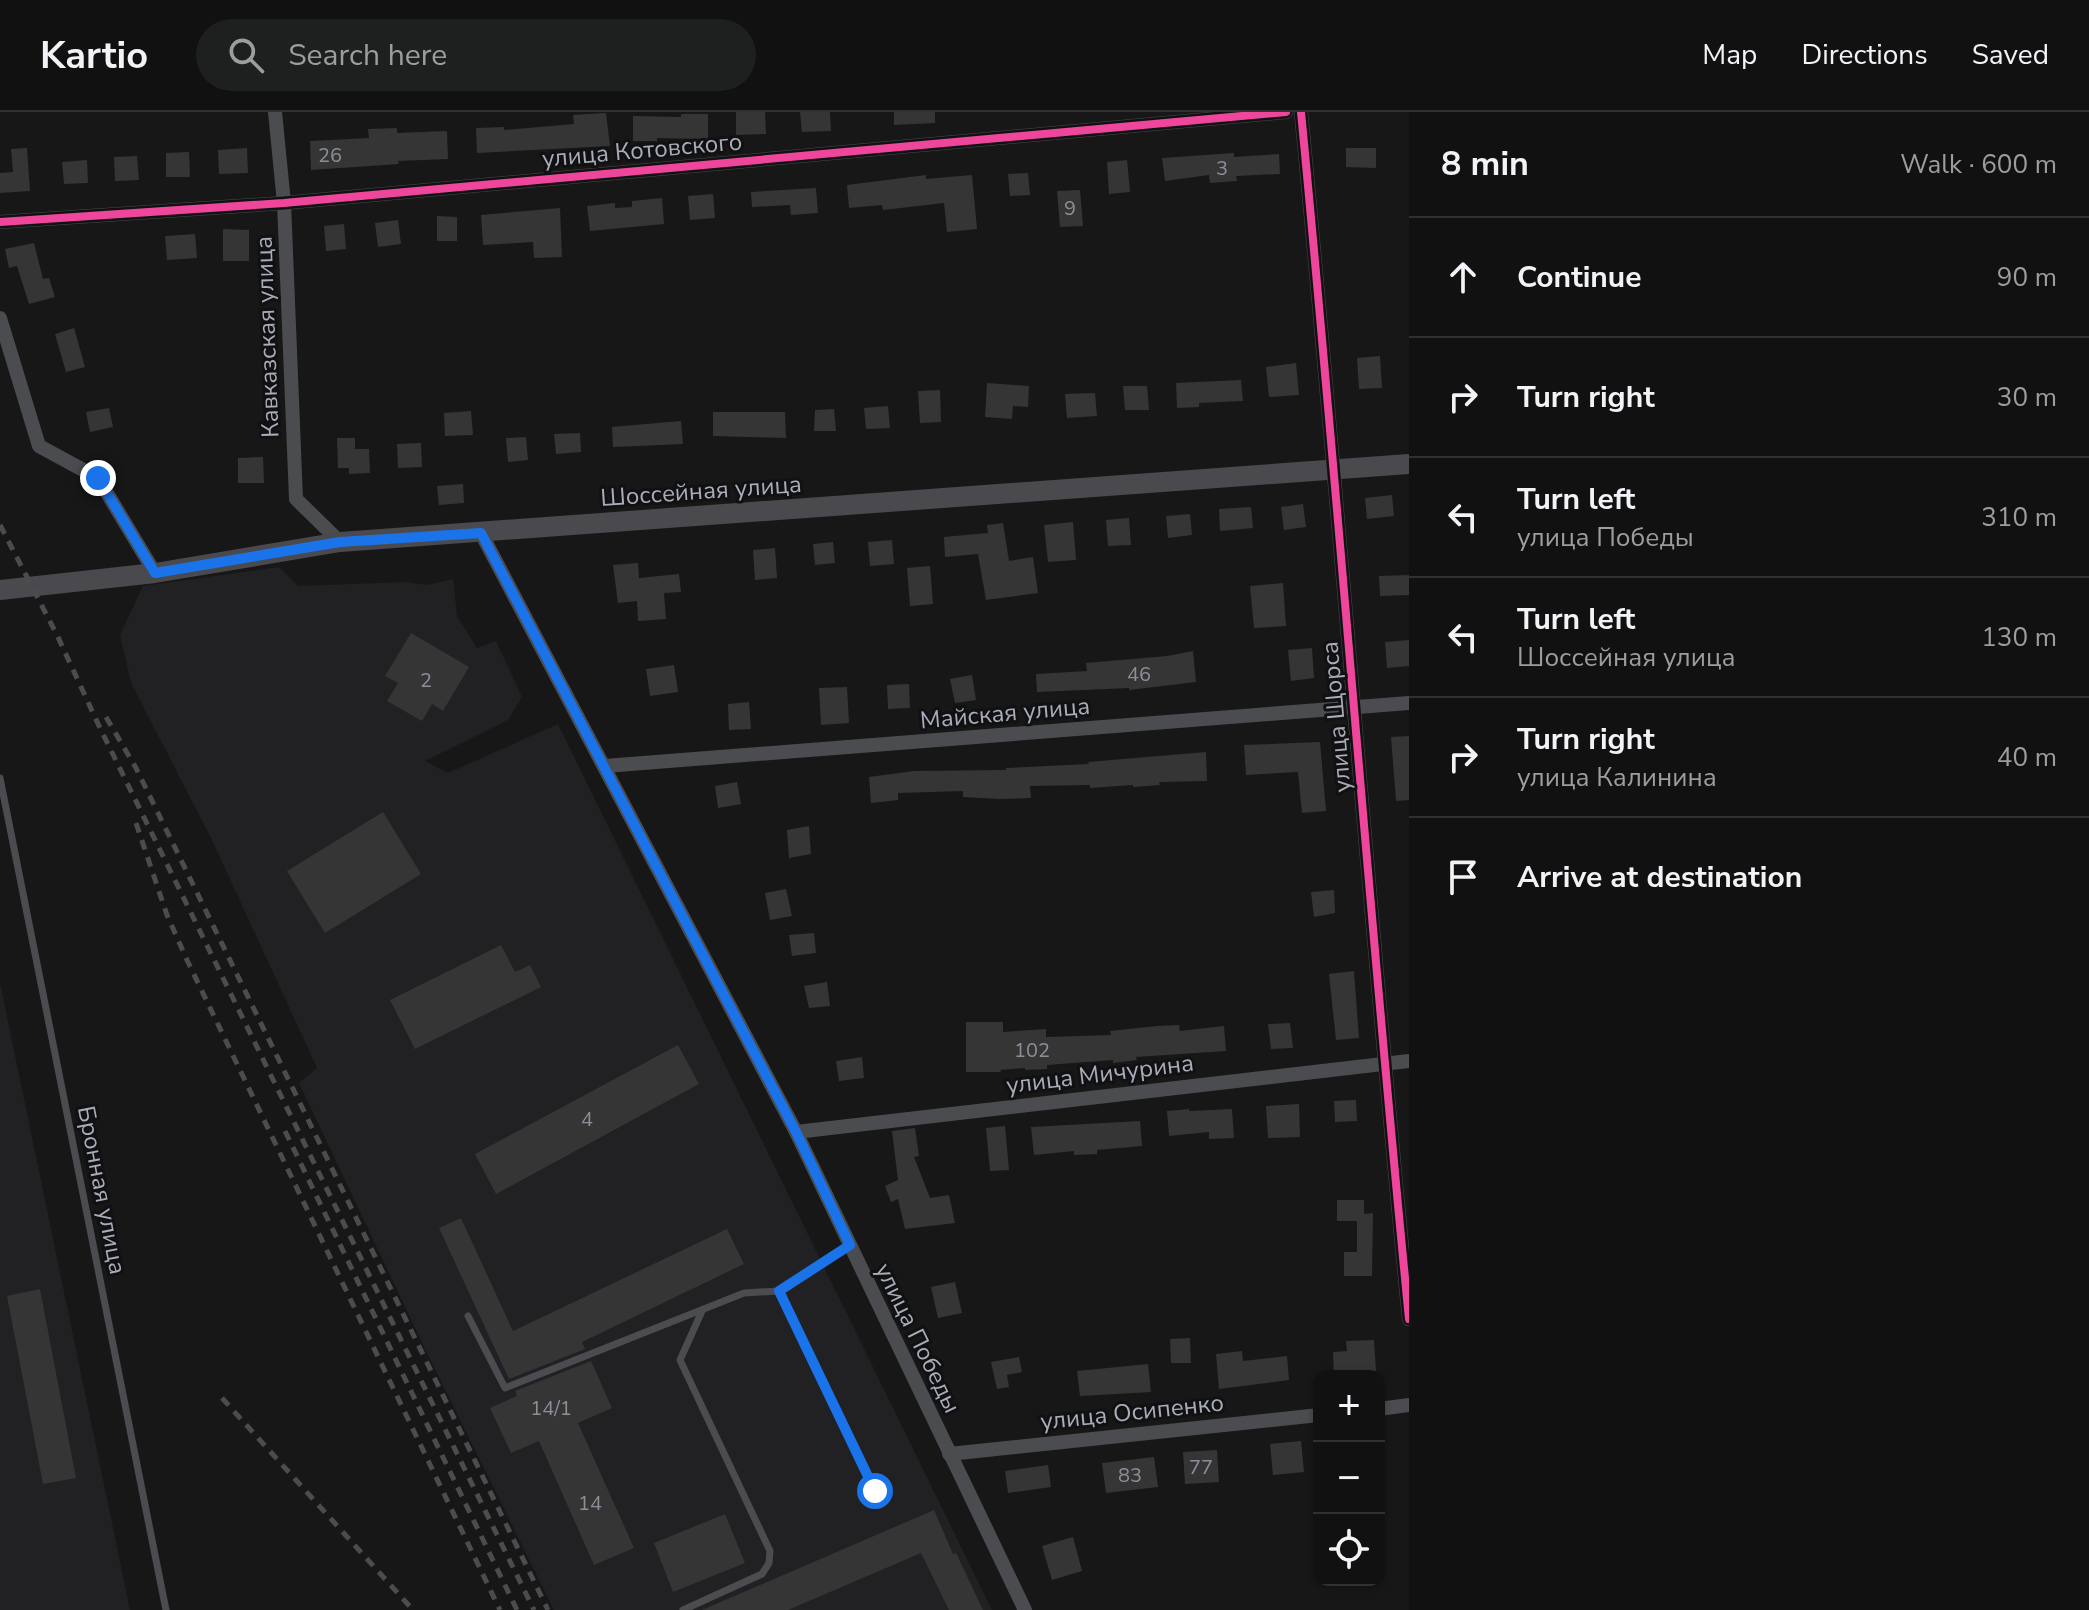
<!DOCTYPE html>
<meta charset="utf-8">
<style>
:root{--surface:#111;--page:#1e1f1f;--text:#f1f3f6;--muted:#9c9d9f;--line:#303131}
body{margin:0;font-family:"Nunito Sans",sans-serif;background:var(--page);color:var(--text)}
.controls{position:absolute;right:24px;bottom:24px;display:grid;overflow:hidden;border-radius:16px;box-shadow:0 2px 6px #0004}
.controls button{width:72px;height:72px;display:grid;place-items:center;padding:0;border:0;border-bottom:2px solid var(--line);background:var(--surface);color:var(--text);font:40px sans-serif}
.stop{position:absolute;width:24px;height:24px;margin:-18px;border:6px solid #1a73e8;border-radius:50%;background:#fff}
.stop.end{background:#1a73e8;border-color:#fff;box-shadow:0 2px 8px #0008}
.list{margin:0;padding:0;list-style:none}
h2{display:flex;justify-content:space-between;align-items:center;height:104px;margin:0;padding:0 32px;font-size:34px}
h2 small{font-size:26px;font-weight:400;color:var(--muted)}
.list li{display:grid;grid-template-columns:52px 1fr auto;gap:24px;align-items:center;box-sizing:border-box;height:120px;padding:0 32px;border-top:2px solid var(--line)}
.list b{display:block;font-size:30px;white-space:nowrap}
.list p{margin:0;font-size:26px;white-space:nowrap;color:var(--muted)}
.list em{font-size:26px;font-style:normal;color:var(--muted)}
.icon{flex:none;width:44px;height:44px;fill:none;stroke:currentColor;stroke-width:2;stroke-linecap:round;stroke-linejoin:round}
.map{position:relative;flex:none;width:1409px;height:1498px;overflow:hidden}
header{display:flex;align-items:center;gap:48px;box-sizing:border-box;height:112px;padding:0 40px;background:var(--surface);border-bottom:2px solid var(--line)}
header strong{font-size:38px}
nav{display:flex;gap:44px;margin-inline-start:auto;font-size:28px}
.search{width:560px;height:72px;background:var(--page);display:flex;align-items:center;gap:20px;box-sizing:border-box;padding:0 28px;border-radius:44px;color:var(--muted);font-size:30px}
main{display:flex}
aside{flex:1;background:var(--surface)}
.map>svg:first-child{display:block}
.built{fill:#212123}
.building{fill:#353536}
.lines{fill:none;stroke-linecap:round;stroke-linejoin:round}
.lane{stroke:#4b4c50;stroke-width:7}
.street{stroke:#4b4c50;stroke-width:14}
.secondary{stroke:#4a4a4e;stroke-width:20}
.rail{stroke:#4b4c4f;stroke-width:5;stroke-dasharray:10 8;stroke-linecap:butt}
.cycleway-casing{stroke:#111113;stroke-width:13}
.cycleway{stroke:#ed469a;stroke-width:8}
.route{stroke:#1a73e8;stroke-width:10}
.labels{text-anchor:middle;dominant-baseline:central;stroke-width:6;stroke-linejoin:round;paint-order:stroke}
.number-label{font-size:20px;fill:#8b8f98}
.street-label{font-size:24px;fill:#a8adb8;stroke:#111113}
</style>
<header>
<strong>Kartio</strong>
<div class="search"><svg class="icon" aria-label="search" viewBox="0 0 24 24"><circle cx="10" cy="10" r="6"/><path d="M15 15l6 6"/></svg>Search here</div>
<nav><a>Map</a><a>Directions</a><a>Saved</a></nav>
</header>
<main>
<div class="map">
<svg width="1409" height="1498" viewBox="0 0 1409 1498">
<rect width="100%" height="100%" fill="#171717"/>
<!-- built -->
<g class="built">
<polygon points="279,455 298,474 405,470 427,473 453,467 457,504 477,536 496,529 522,585 508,608 425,649 448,661 558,612 992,1498 554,1498 425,1237 299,971 317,956 211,726 131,571 120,523 143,474"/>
<polygon points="0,871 130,1498 0,1498"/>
</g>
<!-- building -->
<g class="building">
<polygon points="736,0 765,0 766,22 736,23"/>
<polygon points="800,0 830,0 831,19 802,20"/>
<polygon points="894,0 935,0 935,11 894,13"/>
<polygon points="606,1 610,34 477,41 476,16 504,15 504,18 574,12 573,3"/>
<polygon points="681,2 708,2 708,27 657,26 657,29 633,29 633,4 681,5"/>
<polygon points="397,16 397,21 447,19 448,47 398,49 399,52 311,58 310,29 369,26 368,17"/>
<polygon points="27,36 30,79 0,81 0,61 13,60 11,37"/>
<polygon points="247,36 248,61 219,62 218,38"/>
<polygon points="1346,36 1376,36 1376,56 1346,55"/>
<polygon points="189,40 190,65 166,65 166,41"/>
<polygon points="1234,41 1234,45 1279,42 1280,62 1236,64 1237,69 1210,71 1209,63 1165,69 1162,46"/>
<polygon points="137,44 139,68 115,69 114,45"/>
<polygon points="87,48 88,71 64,72 62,50"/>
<polygon points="1127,48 1130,80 1109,82 1107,50"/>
<polygon points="1028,61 1030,83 1010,84 1008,62"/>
<polygon points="926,63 926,67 972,63 977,117 947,120 944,91 883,98 882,93 849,96 847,73"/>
<polygon points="816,76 818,101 791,103 790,93 752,95 751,80"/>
<polygon points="1080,78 1083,114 1060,115 1057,79"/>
<polygon points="713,82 715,106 690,108 688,84"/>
<polygon points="662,86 664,112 590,119 587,94 615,91 615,96 632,95 632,89"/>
<polygon points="560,96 562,145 534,146 533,130 483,133 481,103"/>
<polygon points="437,104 457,105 457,129 437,129"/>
<polygon points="398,108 401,132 378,135 375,111"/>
<polygon points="344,112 346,137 326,139 324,114"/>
<polygon points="223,117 249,118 249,149 223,149"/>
<polygon points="195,122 197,146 167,148 165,124"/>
<polygon points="34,131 43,167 49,166 55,185 29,192 17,154 9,156 5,137"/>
<polygon points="74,216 85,255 66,260 55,222"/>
<polygon points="1380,244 1382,276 1359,277 1357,246"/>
<polygon points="1296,251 1299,283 1269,285 1266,255"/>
<polygon points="1241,268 1243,289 1199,291 1199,295 1177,296 1176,271"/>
<polygon points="987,271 1029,274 1028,295 1013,294 1012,307 985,305"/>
<polygon points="1123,274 1147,274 1149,298 1125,298"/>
<polygon points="940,278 941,310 920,311 918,279"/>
<polygon points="1095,281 1097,304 1067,306 1065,282"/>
<polygon points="888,294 890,316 866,317 864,296"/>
<polygon points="109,296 113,315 90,320 86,300"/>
<polygon points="834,297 836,319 814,319 815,298"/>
<polygon points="471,299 473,323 445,324 444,301"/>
<polygon points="713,300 785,300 786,326 713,324"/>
<polygon points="681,309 683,332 613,335 612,315"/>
<polygon points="580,321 581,340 556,342 554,322"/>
<polygon points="526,325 528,348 508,350 506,326"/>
<polygon points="337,326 355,326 355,337 369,337 370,361 349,362 349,356 338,356"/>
<polygon points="421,331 422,355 398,356 397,332"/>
<polygon points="263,345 264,371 238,371 238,346"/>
<polygon points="463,372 464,391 439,393 437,374"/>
<polygon points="1392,383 1394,404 1367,407 1365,386"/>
<polygon points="1303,392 1306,415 1284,418 1281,395"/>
<polygon points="1251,395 1253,416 1220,419 1219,397"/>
<polygon points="1190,402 1192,423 1168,426 1166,404"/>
<polygon points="1129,406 1131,433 1108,434 1106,408"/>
<polygon points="1073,410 1076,448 1048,450 1044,413"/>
<polygon points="1003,411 1009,449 1033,445 1038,481 986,488 978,442 945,445 944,425 988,421 987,413"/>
<polygon points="892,428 894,452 870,454 868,430"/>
<polygon points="833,430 835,451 815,453 813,432"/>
<polygon points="775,436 777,466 755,468 753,438"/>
<polygon points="638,451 639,466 679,462 681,480 664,481 666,507 638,509 637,489 618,491 613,453"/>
<polygon points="930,454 933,492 910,494 907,456"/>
<polygon points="1409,463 1409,483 1380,484 1379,464"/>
<polygon points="1283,471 1286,514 1254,516 1250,474"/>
<polygon points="411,521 469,555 443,599 432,592 422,609 387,589 398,571 385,564"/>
<polygon points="1409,528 1409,554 1387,556 1385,530"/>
<polygon points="1312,536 1314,566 1291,569 1288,538"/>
<polygon points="1193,539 1196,570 1129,578 1129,576 1037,580 1036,562 1087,559 1086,551 1167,544"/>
<polygon points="674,553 678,580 650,584 646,557"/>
<polygon points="972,563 976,588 955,591 950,567"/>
<polygon points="909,572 910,596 888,597 887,573"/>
<polygon points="847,575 849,611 821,613 819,576"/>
<polygon points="749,590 751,617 729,618 728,592"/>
<polygon points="1409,624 1409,688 1396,689 1391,625"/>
<polygon points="1320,630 1326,699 1302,701 1298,660 1246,663 1244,633"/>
<polygon points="1206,640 1207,669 1159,670 1160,673 1133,675 1133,673 1090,676 1090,673 1030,674 1031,686 1001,687 963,685 963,679 898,681 898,688 871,691 869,665 914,659 1006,658 1006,656 1089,652 1088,650"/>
<polygon points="737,670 741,692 718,696 715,674"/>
<polygon points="383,700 421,762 325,821 287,759"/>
<polygon points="809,714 811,742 789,746 787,718"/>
<polygon points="786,777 792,804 770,808 765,781"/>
<polygon points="1334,778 1335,801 1314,805 1311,780"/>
<polygon points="814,821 816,841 792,844 789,823"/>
<polygon points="501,833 515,860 530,853 541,875 415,937 390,888"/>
<polygon points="1354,859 1359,926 1336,928 1329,862"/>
<polygon points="827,870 830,894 809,896 804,874"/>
<polygon points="966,910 1003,910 1003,920 1046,917 1046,925 1111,923 1110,919 1157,914 1179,913 1180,919 1224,914 1226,939 1136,945 1137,948 1113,951 1113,948 1047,953 1047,957 1025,958 1025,956 1000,958 1001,960 966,960"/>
<polygon points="1290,911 1293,936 1271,937 1268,912"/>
<polygon points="678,933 699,972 496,1082 475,1042"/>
<polygon points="862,945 864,966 839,969 836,949"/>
<polygon points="1356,988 1357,1009 1335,1010 1334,989"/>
<polygon points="1299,992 1300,1025 1268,1026 1266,994"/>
<polygon points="1189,997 1189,999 1232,997 1234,1026 1209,1027 1209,1020 1169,1024 1167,999"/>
<polygon points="1140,1009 1142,1034 1097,1038 1097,1042 1074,1043 1074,1039 1034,1043 1031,1015"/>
<polygon points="1005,1014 1009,1058 990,1059 986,1016"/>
<polygon points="915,1016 919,1044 914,1045 930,1086 949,1083 955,1111 905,1117 898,1087 891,1090 885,1074 898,1068 892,1019"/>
<polygon points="1337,1088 1364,1088 1364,1102 1373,1101 1372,1164 1344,1164 1344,1140 1357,1140 1357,1109 1337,1109"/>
<polygon points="461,1106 513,1219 727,1117 744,1152 582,1230 585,1237 509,1267 439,1116"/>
<polygon points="955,1170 962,1201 938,1206 931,1175"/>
<polygon points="40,1177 76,1366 43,1372 7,1184"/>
<polygon points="1190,1226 1191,1251 1171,1251 1170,1227"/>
<polygon points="1374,1228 1376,1259 1353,1260 1353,1264 1334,1264 1333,1240 1347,1239 1346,1229"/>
<polygon points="1242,1239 1243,1249 1287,1244 1289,1268 1219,1277 1216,1242"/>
<polygon points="1019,1245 1022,1260 1007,1263 1009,1275 997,1277 991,1250"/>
<polygon points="591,1249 612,1296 578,1311 634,1436 594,1453 539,1329 511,1341 490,1296 517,1284 515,1279"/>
<polygon points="1148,1252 1151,1280 1080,1284 1077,1259"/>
<polygon points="1301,1329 1304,1360 1273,1363 1270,1332"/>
<polygon points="1217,1338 1219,1370 1185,1372 1183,1340"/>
<polygon points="1154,1345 1158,1375 1106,1381 1102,1351"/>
<polygon points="1048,1353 1051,1375 1008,1381 1005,1359"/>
<polygon points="934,1398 953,1442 956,1441 983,1498 949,1498 921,1441 788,1498 702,1498"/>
<polygon points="725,1402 745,1451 673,1480 654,1431"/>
<polygon points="1073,1425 1082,1459 1052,1468 1042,1434"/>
</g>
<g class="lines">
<!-- lane -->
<g class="lane">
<polyline points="0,666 166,1498"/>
<polyline points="779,1179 875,1379"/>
<polyline points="468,1204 505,1276 744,1181 779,1179 850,1133"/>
<polyline points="683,1498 762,1462 769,1451 770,1439 680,1248 702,1199"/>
</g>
<!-- street -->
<g class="street">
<polyline points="275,0 284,91 296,387 340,430"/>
<path d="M1301 0C1340 402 1369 805 1409 1207"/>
<polyline points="0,110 284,91 1286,0"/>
<polyline points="0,206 39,334 98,366 155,461"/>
<polyline points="481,421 796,1020 1025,1498"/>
<polyline points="605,654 1409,591"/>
<polyline points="796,1020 1409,949"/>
<polyline points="1379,1297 1409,1293"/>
<polyline points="949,1342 1319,1303"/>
</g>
<!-- secondary -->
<polyline class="secondary" points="0,478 155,461 340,430 1409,352"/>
<!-- rail -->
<g class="rail">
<polyline points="0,413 57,523 100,616 534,1498"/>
<polyline points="106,605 136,656 548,1498"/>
<polyline points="136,711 167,803 187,848 500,1498"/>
<polyline points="285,1019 517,1498"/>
<polyline points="222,1286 413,1498"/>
</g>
<defs>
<g id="cycleway">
<path d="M1301 0C1340 402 1369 805 1409 1207"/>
<polyline points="0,110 284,91 1286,0"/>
</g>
</defs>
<!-- cycleway casing -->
<use href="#cycleway" class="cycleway-casing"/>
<!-- cycleway -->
<use href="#cycleway" class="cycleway"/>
</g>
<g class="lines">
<!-- route -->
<polyline class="route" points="98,366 155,461 340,430 481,421 796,1020 850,1133 779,1179 875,1379"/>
</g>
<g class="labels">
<!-- number labels -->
<g class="number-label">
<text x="330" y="43">26</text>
<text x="1222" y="56">3</text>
<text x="1070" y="96">9</text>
<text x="1139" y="562">46</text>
<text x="426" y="568">2</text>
<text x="1032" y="938">102</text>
<text x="587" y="1007">4</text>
<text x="551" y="1296">14/1</text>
<text x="1201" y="1355">77</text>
<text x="1130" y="1363">83</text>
<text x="590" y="1391">14</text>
</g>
<!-- street labels -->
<g class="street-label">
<text transform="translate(642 38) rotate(-5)">улица Котовского</text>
<text transform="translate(267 225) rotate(-92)">Кавказская улица</text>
<text transform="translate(701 379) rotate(-4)">Шоссейная улица</text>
<text transform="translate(1005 601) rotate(-5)">Майская улица</text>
<text transform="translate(1336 605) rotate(-95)">улица Щорса</text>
<text transform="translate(1100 962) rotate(-7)">улица Мичурина</text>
<text transform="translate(102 1078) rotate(79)">Бронная улица</text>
<text transform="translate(918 1226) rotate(64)">улица Победы</text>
<text transform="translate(1132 1300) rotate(-6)">улица Осипенко</text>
</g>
</g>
</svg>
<div class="controls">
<button>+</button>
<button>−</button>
<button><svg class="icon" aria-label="locate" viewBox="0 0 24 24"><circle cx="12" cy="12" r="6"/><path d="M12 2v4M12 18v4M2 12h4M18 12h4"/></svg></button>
</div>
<div class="stop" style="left:875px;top:1379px"></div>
<div class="stop end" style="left:98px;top:366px"></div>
</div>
<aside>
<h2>8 min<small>Walk · 600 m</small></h2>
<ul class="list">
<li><svg class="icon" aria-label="ahead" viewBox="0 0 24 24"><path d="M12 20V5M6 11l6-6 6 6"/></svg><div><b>Continue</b></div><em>90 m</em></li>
<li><svg class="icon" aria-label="right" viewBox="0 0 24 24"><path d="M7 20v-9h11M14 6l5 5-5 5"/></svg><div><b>Turn right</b></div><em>30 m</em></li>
<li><svg class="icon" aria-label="left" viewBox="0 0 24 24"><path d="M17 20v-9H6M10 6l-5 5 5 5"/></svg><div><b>Turn left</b><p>улица Победы</p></div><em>310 m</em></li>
<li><svg class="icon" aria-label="left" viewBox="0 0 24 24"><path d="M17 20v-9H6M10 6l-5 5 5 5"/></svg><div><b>Turn left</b><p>Шоссейная улица</p></div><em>130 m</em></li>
<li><svg class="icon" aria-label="right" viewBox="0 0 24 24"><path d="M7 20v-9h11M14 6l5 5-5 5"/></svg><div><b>Turn right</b><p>улица Калинина</p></div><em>40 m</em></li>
<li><svg class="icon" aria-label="arrive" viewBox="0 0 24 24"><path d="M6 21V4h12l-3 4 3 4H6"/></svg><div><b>Arrive at destination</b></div></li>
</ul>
</aside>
</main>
